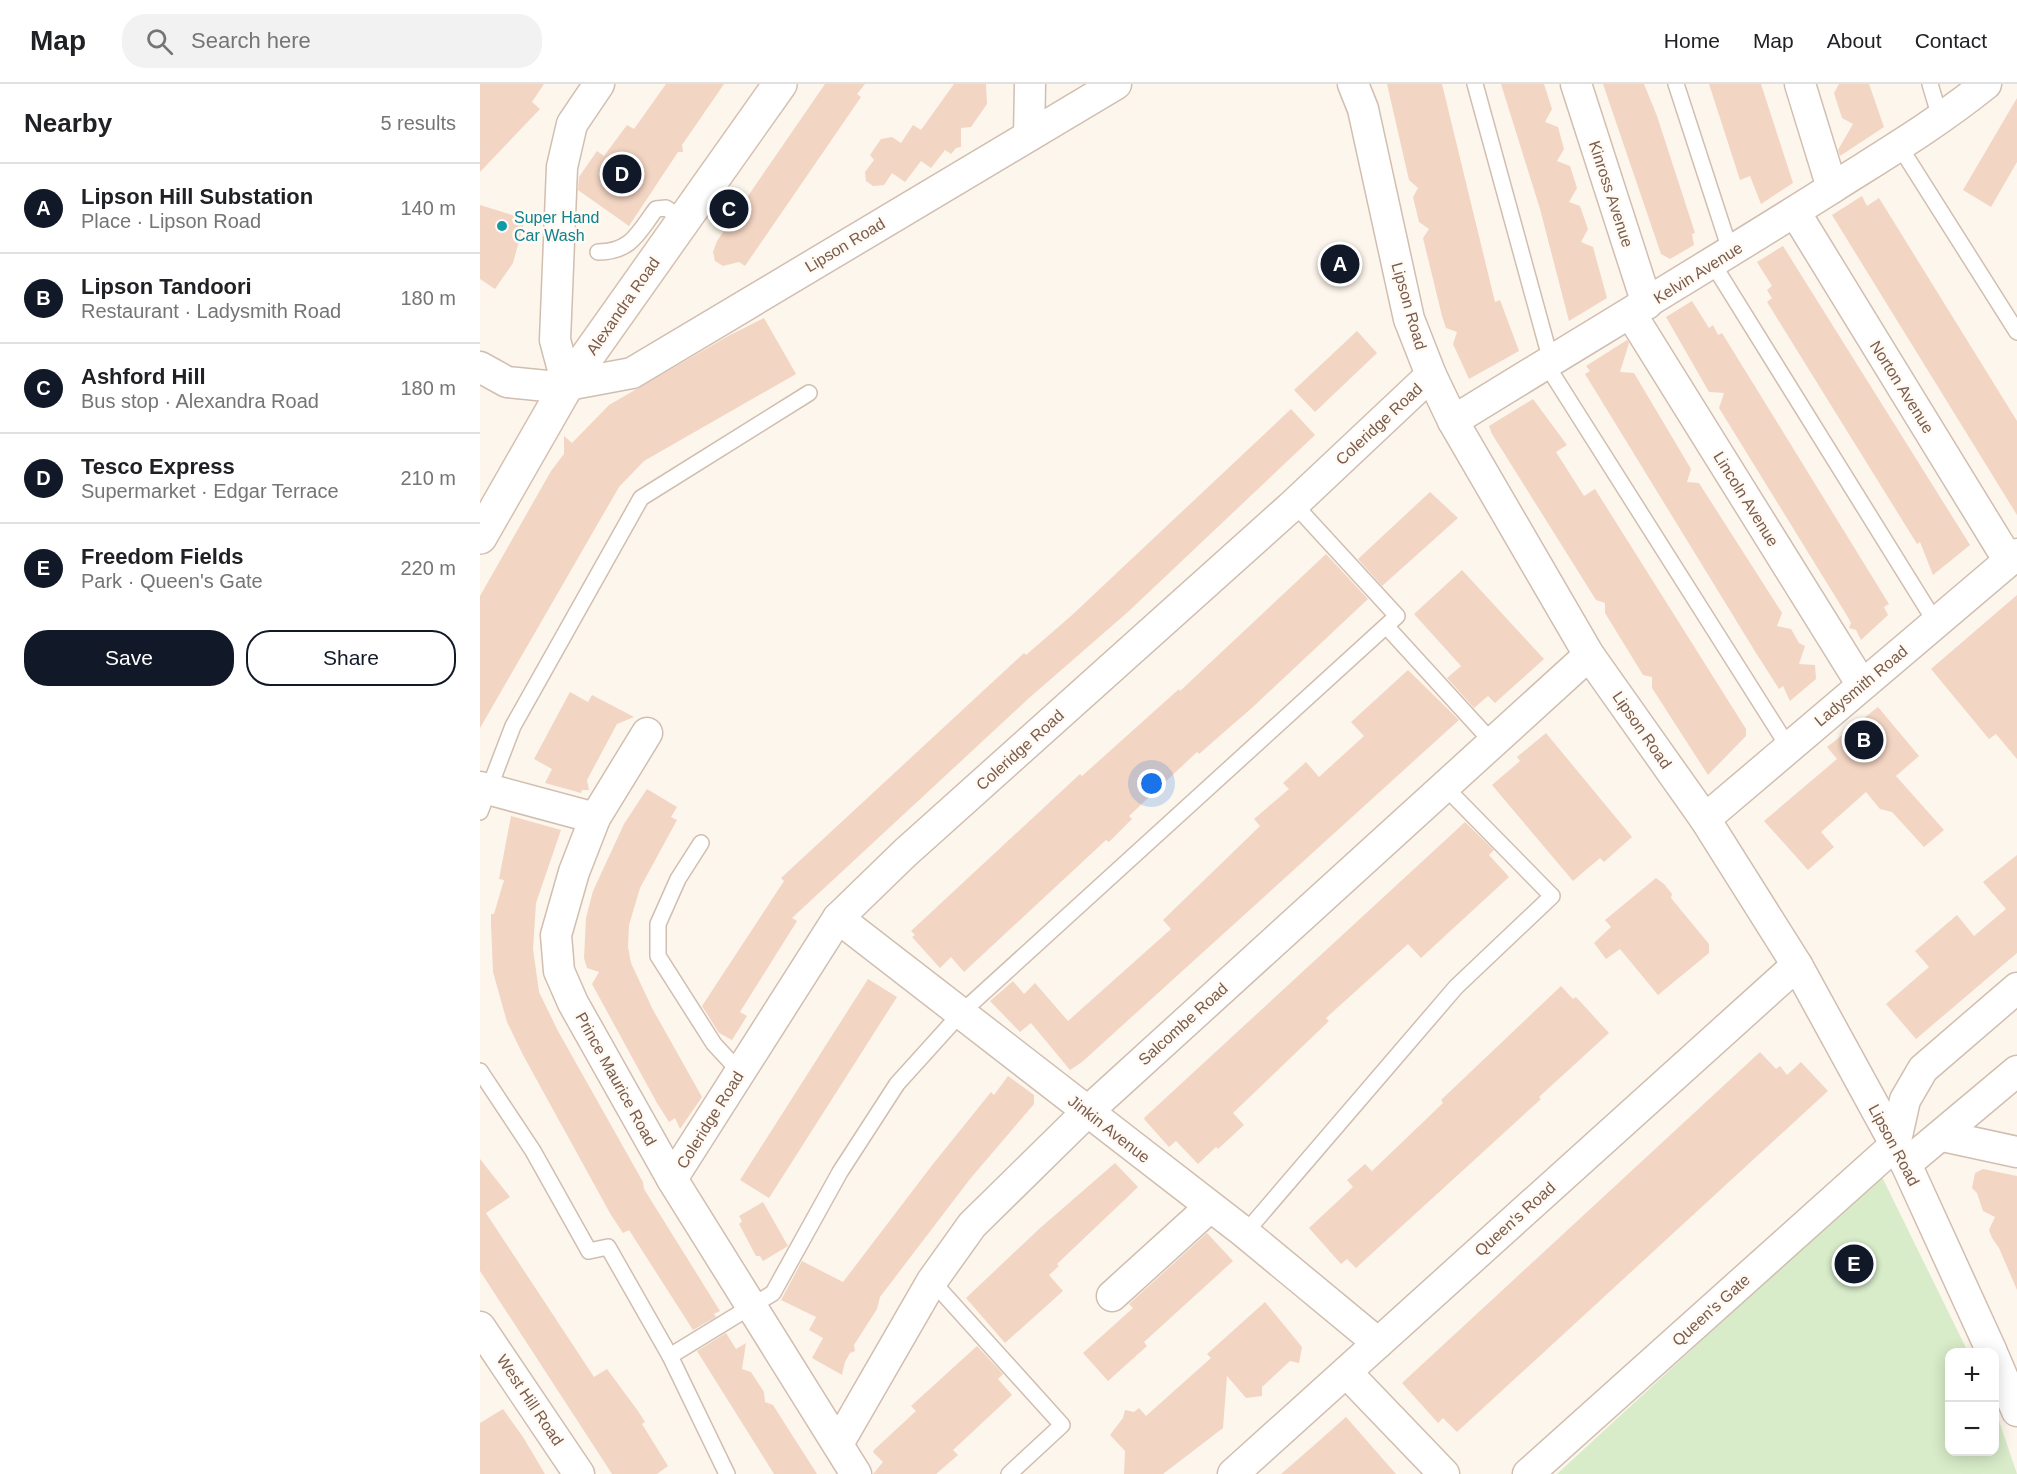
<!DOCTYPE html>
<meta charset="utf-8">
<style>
:root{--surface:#fff;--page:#f2f2f2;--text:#202124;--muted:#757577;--line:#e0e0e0;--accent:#111827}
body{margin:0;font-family:Helvetica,sans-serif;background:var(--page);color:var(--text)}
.controls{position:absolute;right:18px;bottom:18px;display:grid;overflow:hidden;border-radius:12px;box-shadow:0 3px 15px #0003}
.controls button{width:54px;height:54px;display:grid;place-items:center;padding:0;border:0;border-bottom:2px solid var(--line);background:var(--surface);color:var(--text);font:30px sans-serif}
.you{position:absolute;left:672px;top:700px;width:21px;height:21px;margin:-15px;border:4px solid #fff;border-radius:50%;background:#1a73e8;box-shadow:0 0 0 9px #1a73e833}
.badge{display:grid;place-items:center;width:39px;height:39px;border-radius:50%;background:var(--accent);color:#fff;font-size:20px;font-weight:700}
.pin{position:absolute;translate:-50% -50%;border:3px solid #fff;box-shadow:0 2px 6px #0006}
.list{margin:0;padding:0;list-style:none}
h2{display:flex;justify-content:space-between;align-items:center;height:78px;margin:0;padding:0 24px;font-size:26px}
h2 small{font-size:20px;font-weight:400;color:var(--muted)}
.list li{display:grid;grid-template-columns:39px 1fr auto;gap:18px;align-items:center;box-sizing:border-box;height:90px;padding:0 24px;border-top:2px solid var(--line)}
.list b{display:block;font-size:22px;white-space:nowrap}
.list p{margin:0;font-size:20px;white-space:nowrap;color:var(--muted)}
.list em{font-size:20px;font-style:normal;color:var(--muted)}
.actions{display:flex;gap:12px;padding:18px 24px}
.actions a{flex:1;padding:14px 0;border:2px solid var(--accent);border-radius:24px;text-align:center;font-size:21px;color:var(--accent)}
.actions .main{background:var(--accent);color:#fff}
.icon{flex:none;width:33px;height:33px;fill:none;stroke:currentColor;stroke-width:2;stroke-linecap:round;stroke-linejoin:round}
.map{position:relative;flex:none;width:1537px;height:1390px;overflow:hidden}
header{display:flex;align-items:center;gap:36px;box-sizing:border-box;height:84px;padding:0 30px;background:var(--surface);border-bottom:2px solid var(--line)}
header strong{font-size:28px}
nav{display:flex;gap:33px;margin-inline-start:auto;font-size:21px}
.search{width:420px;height:54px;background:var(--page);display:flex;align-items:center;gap:15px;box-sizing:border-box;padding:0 21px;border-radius:24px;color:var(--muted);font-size:22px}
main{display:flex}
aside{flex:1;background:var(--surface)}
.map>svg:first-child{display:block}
.green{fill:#d8ecc9}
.building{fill:#f3d5c3}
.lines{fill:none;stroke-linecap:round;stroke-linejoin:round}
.lane-casing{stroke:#d1beb0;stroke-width:18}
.street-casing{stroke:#d1beb0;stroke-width:33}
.secondary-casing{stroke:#d6c0b0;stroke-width:36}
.lane{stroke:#fff;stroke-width:15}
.street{stroke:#fff;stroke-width:30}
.secondary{stroke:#fff;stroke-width:33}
.culture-dot{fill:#0f9aa8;stroke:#fffaf3;stroke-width:2}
.labels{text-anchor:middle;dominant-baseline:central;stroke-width:5;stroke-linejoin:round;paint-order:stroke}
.street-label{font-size:16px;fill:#7a5c4d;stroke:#fffaf3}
.culture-label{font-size:16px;fill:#0d838f;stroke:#fffaf3;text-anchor:start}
</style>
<header>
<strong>Map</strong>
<div class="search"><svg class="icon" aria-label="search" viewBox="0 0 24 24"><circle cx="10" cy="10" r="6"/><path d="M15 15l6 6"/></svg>Search here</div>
<nav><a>Home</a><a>Map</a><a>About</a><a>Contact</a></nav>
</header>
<main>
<aside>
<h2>Nearby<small>5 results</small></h2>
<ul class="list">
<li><span class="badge">A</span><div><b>Lipson Hill Substation</b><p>Place · Lipson Road</p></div><em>140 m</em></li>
<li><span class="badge">B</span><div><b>Lipson Tandoori</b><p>Restaurant · Ladysmith Road</p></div><em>180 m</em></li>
<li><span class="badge">C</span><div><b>Ashford Hill</b><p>Bus stop · Alexandra Road</p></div><em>180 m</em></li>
<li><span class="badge">D</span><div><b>Tesco Express</b><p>Supermarket · Edgar Terrace</p></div><em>210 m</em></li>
<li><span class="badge">E</span><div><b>Freedom Fields</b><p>Park · Queen's Gate</p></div><em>220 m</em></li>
</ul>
<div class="actions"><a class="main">Save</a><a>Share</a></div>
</aside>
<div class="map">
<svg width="1537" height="1390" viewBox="0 0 1537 1390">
<rect width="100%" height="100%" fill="#fdf6ec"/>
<!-- green -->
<polygon class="green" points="1401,1091 1488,1268 1470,1268 1470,1368 1514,1368 1515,1325 1537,1390 1077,1390"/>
<!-- building -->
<g class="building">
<polygon points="0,0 64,0 52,18 60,25 0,88"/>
<polygon points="186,0 244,0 202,61 203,68 198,68 149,142 98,106 99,93 117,67 124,72 147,41 154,45"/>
<polygon points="345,0 385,0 377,10 381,13 265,182 259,178 243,182 235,177 233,168 237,157"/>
<polygon points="474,0 506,0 507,20 491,43 481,44 481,63 476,64 471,70 465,66 451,84 441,77 425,98 412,89 404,101 393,102 386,97 385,88 394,76 390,71 401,55 412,53 421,59 433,41 441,46"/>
<polygon points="907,0 962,0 1015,218 1020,216 1039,267 989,295 973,260 977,248 966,244 962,232 943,154 949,145 939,138 933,113 938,104 929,96"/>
<polygon points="1021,0 1064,0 1072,25 1065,38 1078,43 1084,65 1077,77 1090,82 1097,104 1089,118 1100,122 1108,145 1101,158 1113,163 1127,214 1089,237 1060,125"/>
<polygon points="1123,0 1164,0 1177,32 1215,149 1212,150 1214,161 1190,175 1181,170"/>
<polygon points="1229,0 1281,0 1313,99 1281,120 1270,92 1260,96"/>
<polygon points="1359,0 1389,0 1404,43 1360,72 1358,66 1373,40 1362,34 1354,9"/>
<polygon points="1537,14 1537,78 1511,123 1483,106"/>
<polygon points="1382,112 1387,122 1399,114 1537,337 1537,431 1352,131"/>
<polygon points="0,121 45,135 33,179 15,205 0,195"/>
<polygon points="1303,162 1490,461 1453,491 1440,458 1437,460 1287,218 1292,214 1287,206 1292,202 1277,178"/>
<polygon points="1212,217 1229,244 1233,241 1238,251 1242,249 1409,520 1404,523 1408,531 1381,556 1376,546 1369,544 1371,539 1366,530 1239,324 1244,309 1229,308 1186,233"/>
<polygon points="284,234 316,290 164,377 139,403 0,644 0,512 71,387 84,370 84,352 92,359 129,321 250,251"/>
<polygon points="877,247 897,269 835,328 814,306"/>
<polygon points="1147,256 1149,259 1140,288 1154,289 1211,385 1207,398 1219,399 1302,529 1297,542 1311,545 1319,559 1325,562 1319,580 1335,581 1336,595 1310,617 1303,602 1299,605 1276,569 1105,290 1110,287 1106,282"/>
<polygon points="1053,315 1087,361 1076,368 1104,412 1115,405 1266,645 1266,652 1228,691 1172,604 1172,593 1163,591 1125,529 1125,519 1116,516 1012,350 1009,342"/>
<polygon points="811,325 835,351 649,527 548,615 312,834 317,837 260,928 267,932 252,956 239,949 222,922 304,797 301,794 544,569 546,571 591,532"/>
<polygon points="950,408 978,434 902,502 878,475"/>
<polygon points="846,470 888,515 774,622 719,670 717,668 649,732 652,735 629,758 626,756 484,888 471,873 460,884 432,853 435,851 431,847 600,690 602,692 699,605 700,607"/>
<polygon points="982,486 1064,575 1015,619 1008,612 994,624 967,594 981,582 934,530"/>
<polygon points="1537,511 1537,675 1516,650 1509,655 1451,585"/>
<polygon points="928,586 979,636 602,978 590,986 551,939 540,948 510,917 533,897 544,910 555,899 588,937 691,845 683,836 780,742 774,735 809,705 803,699 826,678 839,693 884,652 871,638"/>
<polygon points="90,608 108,618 112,611 154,633 137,640 107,696 109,706 102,706 101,709 65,699 72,685 54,675"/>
<polygon points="1398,623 1439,672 1416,692 1464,746 1444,763 1412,728 1400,725 1386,708 1341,748 1354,763 1328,786 1284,737 1357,675 1347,663"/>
<polygon points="1066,649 1152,753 1124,778 1120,774 1093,797 1012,701 1040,677 1037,673"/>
<polygon points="167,705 197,723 191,733 197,736 160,804 149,841 148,863 151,879 172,924 222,1013 200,1045 195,1034 189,1038 177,1019 112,900 119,888 107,884 104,874 106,834 113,807 144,740"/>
<polygon points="31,732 81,746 56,819 53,865 59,908 78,947 163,1098 164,1105 240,1227 234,1230 236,1233 213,1246 149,1146 143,1149 131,1131 43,971 27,938 13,888 11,841 11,830 14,830 24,796 19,795"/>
<polygon points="985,738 1014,766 1009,771 1029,793 941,874 928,860 846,934 849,937 753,1029 764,1041 738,1065 736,1063 718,1080 696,1057 689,1063 664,1035 665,1033"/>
<polygon points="1537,771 1537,869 1436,955 1406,920 1449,883 1435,867 1477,831 1494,852 1526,825 1503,798"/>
<polygon points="1176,794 1184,800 1192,810 1191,814 1229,860 1229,869 1178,911 1140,865 1126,875 1114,859 1131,843 1125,836"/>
<polygon points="388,895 417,913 289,1114 260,1096"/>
<polygon points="1081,902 1093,915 1096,913 1129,949 1059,1013 1061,1015 876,1184 867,1175 861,1180 829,1144 873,1103 867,1096 885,1080 892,1087 963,1019 961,1016"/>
<polygon points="1280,968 1296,985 1300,982 1307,991 1321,978 1348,1007 977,1348 963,1334 958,1339 922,1299"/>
<polygon points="528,992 554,1011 554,1020 490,1095 400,1213 397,1225 374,1261 375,1267 370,1269 365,1278 362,1291 332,1274 343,1254 329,1246 336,1233 301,1216 322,1177 363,1198 453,1080 511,1008 514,1011"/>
<polygon points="0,1075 30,1113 6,1129 114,1293 127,1285 158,1327 165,1338 162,1340 188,1382 177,1390 132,1390 0,1187"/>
<polygon points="635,1079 658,1103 577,1180 579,1182 569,1191 583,1207 525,1259 486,1214 559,1145"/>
<polygon points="1503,1085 1537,1092 1537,1206 1519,1164 1512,1154 1509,1146 1515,1133 1503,1127 1497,1109 1492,1104 1495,1089"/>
<polygon points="283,1118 308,1162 283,1177 280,1172 276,1172 259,1140 262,1137 259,1132"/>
<polygon points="727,1149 753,1177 664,1258 667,1262 628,1297 603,1269 653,1224 649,1220"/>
<polygon points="785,1218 822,1263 819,1279 810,1277 795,1291 782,1303 782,1312 766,1314 747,1292 743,1344 683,1390 644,1390 645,1367 630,1351 643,1334 645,1326 654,1328 659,1324 666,1332 731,1274 727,1270"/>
<polygon points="246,1249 256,1265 266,1259 262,1285 271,1288 284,1308 285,1318 293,1321 337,1390 294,1390 217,1267"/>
<polygon points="497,1262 523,1290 518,1295 532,1311 473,1366 478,1371 456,1390 393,1390 403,1378 393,1368 394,1366 436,1327 431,1322"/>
<polygon points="23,1325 43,1353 65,1390 0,1390 0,1339"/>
<polygon points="866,1333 916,1390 801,1390 831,1364"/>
</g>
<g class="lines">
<defs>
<g id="lane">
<polyline points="995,0 1071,277"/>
<polyline points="1196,0 1251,169"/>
<polyline points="1450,0 1461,37"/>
<polyline points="1420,63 1537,248"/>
<path d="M118 168C151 168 158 149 176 125L186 124 204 136"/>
<polyline points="1233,180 1456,539"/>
<polyline points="1066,280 1309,664"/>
<polyline points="907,543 1013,659"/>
<polyline points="0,728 33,642 161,414 329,309"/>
<polyline points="221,759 198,795 178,840 178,872 234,960 260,988"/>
<polyline points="0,987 53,1067 109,1167 128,1163 190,1272 247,1390"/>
<polyline points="765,1149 976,903 1072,812 965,703"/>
<polyline points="452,1197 582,1341 529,1390"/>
<polyline points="190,1272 293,1209 360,1088 417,1000 482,928 917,532 814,420"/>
</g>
<g id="street">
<polyline points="873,0 883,25 929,235 951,291 973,337 1109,571 1225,735 1317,881 1426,1080 1512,1268"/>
<polyline points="1096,0 1167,220"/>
<polyline points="1320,0 1352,104"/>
<polyline points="549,52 550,0"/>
<polyline points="1315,128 1529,477"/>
<polyline points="1151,230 1382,601"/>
<polyline points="0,283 27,298 77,303 152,289 636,0"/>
<polyline points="87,301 75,256 82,83 92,40 119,0"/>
<path d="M973 337C1099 259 1227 183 1352 104 1407 69 1455 41 1506 0"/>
<polyline points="167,649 115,734 94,788 76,851 79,887 93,919 192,1095 376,1390"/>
<polyline points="0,703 115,734"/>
<polyline points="1225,735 1537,470"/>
<polyline points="358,834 765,1149 898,1259"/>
<polyline points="1463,1052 1537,1068"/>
<polyline points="1426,1080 1537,987"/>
<polyline points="192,1095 358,834 425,769 814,420 951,291"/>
<polyline points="632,1212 730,1123"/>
<polyline points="0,1243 99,1390"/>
<polyline points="1514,1273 1537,1327"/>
<polyline points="867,1289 964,1390"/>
<polyline points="358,1360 452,1197 492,1141 607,1028 1109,571"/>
<polyline points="753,1390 1317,881"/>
<polyline points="1048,1390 1415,1061 1425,1016 1443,985 1537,904"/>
</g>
<polyline id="secondary" points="0,453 87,301 300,0"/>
</defs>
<!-- lane casing -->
<use href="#lane" class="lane-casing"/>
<!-- street casing -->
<use href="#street" class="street-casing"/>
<!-- secondary casing -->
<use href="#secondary" class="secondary-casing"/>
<!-- lane -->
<use href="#lane" class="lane"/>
<!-- street -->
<use href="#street" class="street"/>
<!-- secondary -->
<use href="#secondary" class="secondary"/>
</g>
<!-- markers -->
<circle class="culture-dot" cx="22" cy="142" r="6"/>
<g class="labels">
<!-- street labels -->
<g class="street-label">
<text transform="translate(1131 110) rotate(72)">Kinross Avenue</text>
<text transform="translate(365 161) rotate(-31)">Lipson Road</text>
<text transform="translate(1218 189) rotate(-32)">Kelvin Avenue</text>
<text transform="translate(143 222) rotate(-55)">Alexandra Road</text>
<text transform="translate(929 222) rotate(74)">Lipson Road</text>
<text transform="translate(1422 303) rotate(58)">Norton Avenue</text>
<text transform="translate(899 340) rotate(-43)">Coleridge Road</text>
<text transform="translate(1266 415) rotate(58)">Lincoln Avenue</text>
<text transform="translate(1381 602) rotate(-40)">Ladysmith Road</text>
<text transform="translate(1162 646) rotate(55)">Lipson Road</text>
<text transform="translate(540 666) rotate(-42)">Coleridge Road</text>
<text transform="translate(703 940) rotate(-42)">Salcombe Road</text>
<text transform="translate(136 995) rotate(61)">Prince Maurice Road</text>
<text transform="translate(230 1036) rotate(-58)">Coleridge Road</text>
<text transform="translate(629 1045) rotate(38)">Jinkin Avenue</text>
<text transform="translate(1414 1061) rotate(62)">Lipson Road</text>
<text transform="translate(1035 1135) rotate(-42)">Queen's Road</text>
<text transform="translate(1231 1226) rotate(-42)">Queen's Gate</text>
<text transform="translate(50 1316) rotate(56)">West Hill Road</text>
</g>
<!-- culture labels -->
<g class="culture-label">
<text x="34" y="133">Super Hand<tspan x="34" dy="18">Car Wash</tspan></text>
</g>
</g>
</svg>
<div class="controls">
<button>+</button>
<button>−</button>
</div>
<div class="you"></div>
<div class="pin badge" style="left:860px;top:180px">A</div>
<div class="pin badge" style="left:1384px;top:656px">B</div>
<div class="pin badge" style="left:249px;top:125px">C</div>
<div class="pin badge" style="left:142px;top:90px">D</div>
<div class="pin badge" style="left:1374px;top:1180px">E</div>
</div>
</main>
